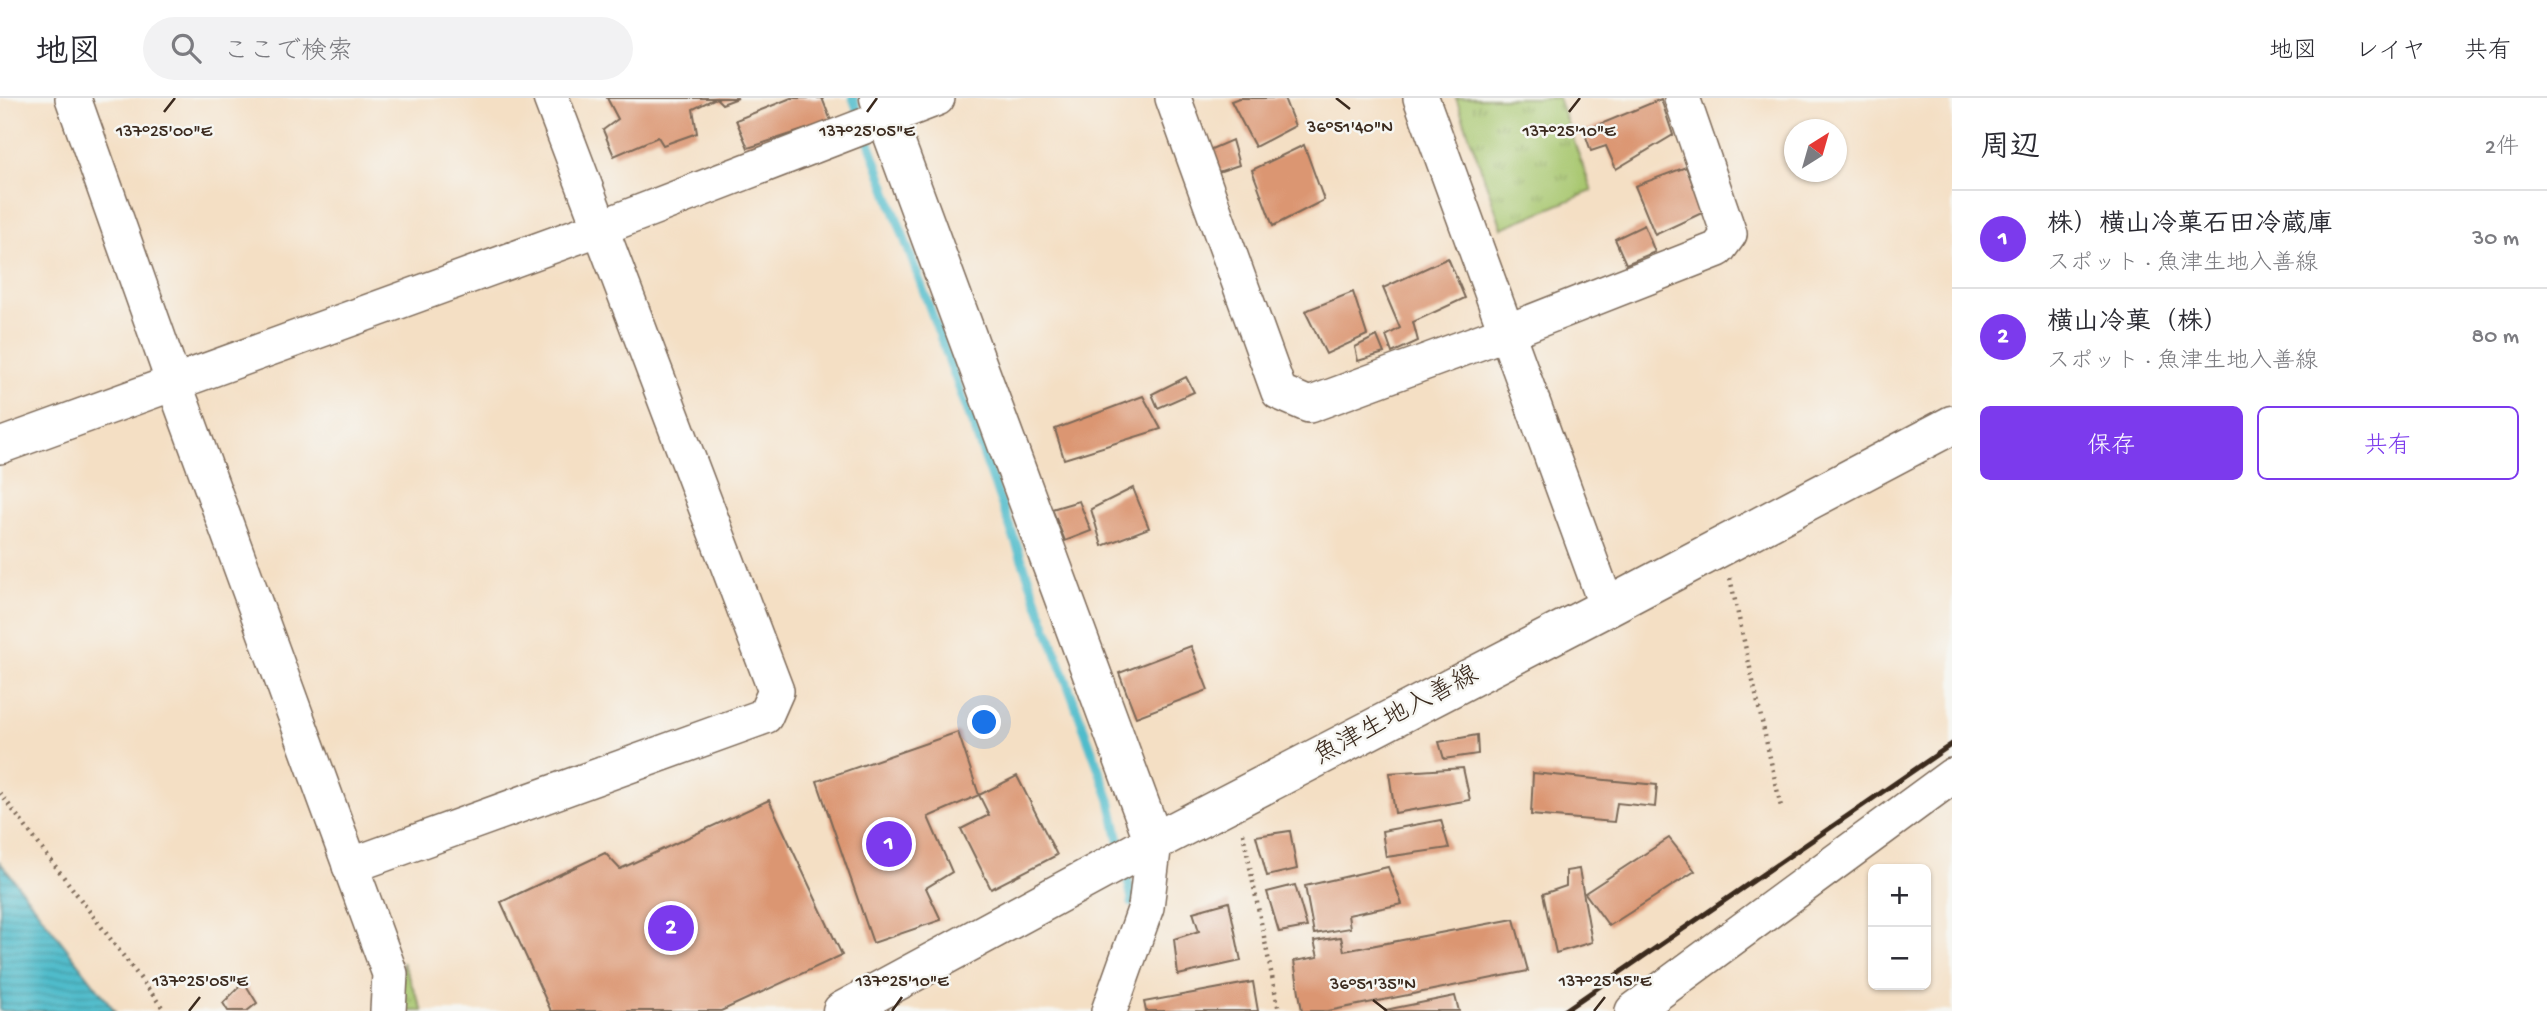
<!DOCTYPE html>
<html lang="ja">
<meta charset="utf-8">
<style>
:root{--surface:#fff;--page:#f2f2f3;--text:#2b2b33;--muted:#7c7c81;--line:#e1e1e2;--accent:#7c3aed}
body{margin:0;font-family:"Gochi Hand","Klee One",sans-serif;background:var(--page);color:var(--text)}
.controls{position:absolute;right:21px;bottom:21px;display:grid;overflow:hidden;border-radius:10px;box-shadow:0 2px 5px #0004}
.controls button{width:63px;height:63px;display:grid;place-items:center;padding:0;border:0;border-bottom:2px solid var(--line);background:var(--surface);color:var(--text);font:35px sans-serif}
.compass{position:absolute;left:1784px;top:21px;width:63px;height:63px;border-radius:50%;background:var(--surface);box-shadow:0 2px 5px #0004;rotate:37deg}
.you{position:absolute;left:985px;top:625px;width:24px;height:24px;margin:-18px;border:5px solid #fff;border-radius:50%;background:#1a73e8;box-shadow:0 0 0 10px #1a73e833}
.badge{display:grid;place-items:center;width:46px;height:46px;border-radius:50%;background:var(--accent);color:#fff;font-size:23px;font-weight:700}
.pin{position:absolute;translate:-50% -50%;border:4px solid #fff;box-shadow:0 2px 7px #0006}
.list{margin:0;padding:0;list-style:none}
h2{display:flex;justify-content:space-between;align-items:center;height:91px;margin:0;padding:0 28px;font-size:30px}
h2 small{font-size:23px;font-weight:400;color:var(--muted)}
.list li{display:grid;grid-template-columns:46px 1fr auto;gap:21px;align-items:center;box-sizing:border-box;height:98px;padding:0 28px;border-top:2px solid var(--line)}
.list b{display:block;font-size:26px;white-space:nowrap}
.list p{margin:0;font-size:23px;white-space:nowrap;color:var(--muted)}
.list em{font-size:23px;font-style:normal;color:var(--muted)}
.actions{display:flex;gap:14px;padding:21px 28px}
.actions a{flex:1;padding:16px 0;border:2px solid var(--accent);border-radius:10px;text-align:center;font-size:24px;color:var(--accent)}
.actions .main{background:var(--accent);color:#fff}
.icon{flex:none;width:38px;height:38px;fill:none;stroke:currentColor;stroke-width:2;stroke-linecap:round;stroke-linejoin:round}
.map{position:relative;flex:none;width:1952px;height:913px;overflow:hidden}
header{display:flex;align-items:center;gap:42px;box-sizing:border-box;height:98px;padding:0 35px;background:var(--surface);border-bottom:2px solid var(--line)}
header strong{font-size:33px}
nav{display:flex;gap:38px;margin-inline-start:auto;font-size:24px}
.search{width:490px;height:63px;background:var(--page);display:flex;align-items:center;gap:18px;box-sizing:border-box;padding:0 24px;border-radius:38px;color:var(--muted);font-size:26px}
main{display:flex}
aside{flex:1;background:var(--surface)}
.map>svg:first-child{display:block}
.grass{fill:url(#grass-tufts);stroke:#727846;stroke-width:2}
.water{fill:url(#water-rules);stroke:#467374;stroke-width:2}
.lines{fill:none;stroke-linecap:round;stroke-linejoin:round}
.stream{stroke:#50bccb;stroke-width:9}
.building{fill:#db9672}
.minor-casing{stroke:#7c6958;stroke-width:38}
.tertiary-casing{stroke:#7c6958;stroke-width:41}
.primary-casing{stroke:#7c6958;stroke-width:41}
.path{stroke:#7c6958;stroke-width:4.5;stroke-dasharray:2 5;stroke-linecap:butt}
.minor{stroke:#fff;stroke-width:35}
.tertiary{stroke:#fff;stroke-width:38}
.primary{stroke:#fff;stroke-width:38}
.rail{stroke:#3b2a1e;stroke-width:5}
.ticks{fill:none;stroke:#3b2a1e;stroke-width:2.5}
.labels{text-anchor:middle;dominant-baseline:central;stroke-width:5;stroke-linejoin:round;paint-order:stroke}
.street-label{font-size:26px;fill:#3b2a1e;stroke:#f6f6f2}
.ticks-label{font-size:18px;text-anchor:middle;fill:#3b2a1e;stroke:#f6f6f2;stroke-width:5;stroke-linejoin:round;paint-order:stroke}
</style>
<header>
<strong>地図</strong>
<div class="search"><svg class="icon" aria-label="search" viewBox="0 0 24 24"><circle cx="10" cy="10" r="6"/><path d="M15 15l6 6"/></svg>ここで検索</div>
<nav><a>地図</a><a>レイヤ</a><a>共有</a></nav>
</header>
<main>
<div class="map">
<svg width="1952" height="913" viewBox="0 0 1952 913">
<defs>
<pattern id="grass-tufts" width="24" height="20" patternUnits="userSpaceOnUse" patternTransform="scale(1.75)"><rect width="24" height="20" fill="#a8c76f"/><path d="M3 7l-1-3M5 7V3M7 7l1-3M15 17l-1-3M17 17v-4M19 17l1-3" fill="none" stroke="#8aa25b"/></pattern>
<pattern id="water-rules" width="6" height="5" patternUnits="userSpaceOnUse" patternTransform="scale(1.75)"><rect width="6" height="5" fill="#50bccb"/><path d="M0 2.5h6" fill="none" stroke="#4499a4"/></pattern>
</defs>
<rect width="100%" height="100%" fill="#f6f6f2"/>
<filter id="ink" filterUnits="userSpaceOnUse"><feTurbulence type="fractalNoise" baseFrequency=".0143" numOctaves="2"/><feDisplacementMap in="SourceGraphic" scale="14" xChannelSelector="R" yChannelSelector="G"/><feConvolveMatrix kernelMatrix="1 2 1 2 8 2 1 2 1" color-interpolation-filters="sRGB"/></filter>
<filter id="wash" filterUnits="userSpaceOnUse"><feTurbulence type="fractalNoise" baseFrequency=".00686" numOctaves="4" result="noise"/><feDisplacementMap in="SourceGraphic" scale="28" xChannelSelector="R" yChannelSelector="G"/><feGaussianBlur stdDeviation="1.57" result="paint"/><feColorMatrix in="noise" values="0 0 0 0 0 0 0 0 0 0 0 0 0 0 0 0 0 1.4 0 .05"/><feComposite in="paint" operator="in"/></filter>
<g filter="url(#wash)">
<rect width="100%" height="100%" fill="#f4dfc4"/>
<!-- grass -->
<g class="grass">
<polygon points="1456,0 1558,0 1592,93 1502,130"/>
<polygon points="402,864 423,913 401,913"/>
</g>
<!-- water -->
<polygon class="water" points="0,764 115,913 0,913"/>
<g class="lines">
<!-- stream -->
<g class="stream">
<polyline points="853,0 861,22"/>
<polyline points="866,36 1110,702 1121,751"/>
<polyline points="1125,771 1132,801 1131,805"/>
</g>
</g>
<g id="blocks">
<!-- building -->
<g class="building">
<polygon points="607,0 738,0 722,6 716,0 693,11 697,35 663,47 658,39 614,58 603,32 618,21"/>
<polygon points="791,0 822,0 831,23 748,50 736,22"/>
<polygon points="1239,0 1284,0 1295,28 1255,49 1231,3"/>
<polygon points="1661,1 1673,37 1616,71 1606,48 1591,53 1584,33"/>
<polygon points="1232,42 1239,67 1212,76 1202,55"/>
<polygon points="1304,47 1324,102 1273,128 1252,72"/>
<polygon points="1686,69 1704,114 1655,137 1635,88"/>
<polygon points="1644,127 1655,154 1626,166 1615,141"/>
<polygon points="1448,160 1465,200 1413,224 1418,243 1392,255 1386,238 1400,230 1383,190"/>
<polygon points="1353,194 1367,237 1326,256 1305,213"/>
<polygon points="1377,238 1384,255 1358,263 1355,249"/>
<polygon points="1186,279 1194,294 1158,310 1152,296"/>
<polygon points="1143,298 1161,331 1064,361 1055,331"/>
<polygon points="1133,390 1149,430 1102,448 1091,411"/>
<polygon points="1079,403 1091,433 1065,443 1052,411"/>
<polygon points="1191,548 1208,592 1136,619 1119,575"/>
<polygon points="958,634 979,697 928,719 952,774 926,790 941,822 873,845 817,683"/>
<polygon points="1477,637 1478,656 1444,661 1439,644"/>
<polygon points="1463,670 1470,702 1395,715 1389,675"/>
<polygon points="1533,675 1657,687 1655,709 1617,705 1614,724 1531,717"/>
<polygon points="1017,678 1057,757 991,791 961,731 989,717 979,697"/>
<polygon points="769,702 842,857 721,913 551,913 501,804 605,755 620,771"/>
<polygon points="1441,722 1449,750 1386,759 1382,733"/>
<polygon points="1290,733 1297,771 1267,778 1256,738"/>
<polygon points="1669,740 1695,773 1609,828 1585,795"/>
<polygon points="1388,769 1402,806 1348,817 1350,830 1314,836 1305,788"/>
<polygon points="1579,771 1592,844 1556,855 1543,796 1566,788 1566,773"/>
<polygon points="1295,787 1307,829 1279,834 1267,794"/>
<polygon points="1229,804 1241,863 1178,877 1174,841 1199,833 1193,814"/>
<polygon points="1514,821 1528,873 1328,913 1302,913 1294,863 1318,859 1314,843 1341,839 1344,853"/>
<polygon points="244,884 257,905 247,913 228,913 223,905"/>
<polygon points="1253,884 1258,913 1146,913 1144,904"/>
<polygon points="1455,898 1459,913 1385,913 1385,912"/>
</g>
</g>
</g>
<g filter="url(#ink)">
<use href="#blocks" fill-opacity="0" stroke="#7c6958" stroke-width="2"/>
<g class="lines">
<defs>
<g id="minor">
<polyline points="73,0 174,285 390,876 388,913"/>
<polyline points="1173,0 1279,294 1309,307 1507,234 1718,151 1729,136 1682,0"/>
<polyline points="1421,0 1607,509"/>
<polyline points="0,348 600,130 937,0"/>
<polyline points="350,768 765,618 776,593 551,0"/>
<polyline points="1109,913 1146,809 1154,744"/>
<polyline points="1633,913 1952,678"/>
</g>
<polyline id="tertiary" points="879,0 1154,744"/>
<polyline id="primary" points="842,913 1154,744 1607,509 1952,327"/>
</defs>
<!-- minor casing -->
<use href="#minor" class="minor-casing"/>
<!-- tertiary casing -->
<use href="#tertiary" class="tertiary-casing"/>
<!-- primary casing -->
<use href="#primary" class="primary-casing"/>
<!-- path -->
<g class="path">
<polyline points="1730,480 1781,709"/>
<polyline points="0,695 165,913"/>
<polyline points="1243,735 1279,913"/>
</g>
<!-- minor -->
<use href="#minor" class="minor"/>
<!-- tertiary -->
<use href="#tertiary" class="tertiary"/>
<!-- primary -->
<use href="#primary" class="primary"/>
<!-- rail -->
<polyline class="rail" points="1564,913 1952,646"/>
</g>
</g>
<!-- ticks -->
<path class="ticks" d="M1336 0 1350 11M164 14 175 0M867 14 877 0M1569 14 1580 0M1373 902 1387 913M189 913 200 899M892 913 902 899M1594 913 1605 899"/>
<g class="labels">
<!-- street labels -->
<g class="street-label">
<text transform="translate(1397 619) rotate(-28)">魚津生地入善線</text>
</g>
</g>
<g class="ticks-label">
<text x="1350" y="34">36°51'40"N</text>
<text x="164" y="38">137°25'00"E</text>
<text x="867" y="38">137°25'05"E</text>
<text x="1569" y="38">137°25'10"E</text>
<text x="200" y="888">137°25'05"E</text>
<text x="902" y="888">137°25'10"E</text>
<text x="1605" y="888">137°25'15"E</text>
<text x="1373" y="891">36°51'35"N</text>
</g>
</svg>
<div class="controls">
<button>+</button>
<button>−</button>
</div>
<svg class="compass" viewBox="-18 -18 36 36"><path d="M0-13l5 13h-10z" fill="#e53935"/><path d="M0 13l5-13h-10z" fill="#7c7c81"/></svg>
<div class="you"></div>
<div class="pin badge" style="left:889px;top:746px">1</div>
<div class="pin badge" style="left:671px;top:830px">2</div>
</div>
<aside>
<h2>周辺<small>2件</small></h2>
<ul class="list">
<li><span class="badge">1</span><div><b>株）横山冷菓石田冷蔵庫</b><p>スポット · 魚津生地入善線</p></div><em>30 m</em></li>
<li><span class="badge">2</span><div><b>横山冷菓（株）</b><p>スポット · 魚津生地入善線</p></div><em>80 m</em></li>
</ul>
<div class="actions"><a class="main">保存</a><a>共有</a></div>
</aside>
</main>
